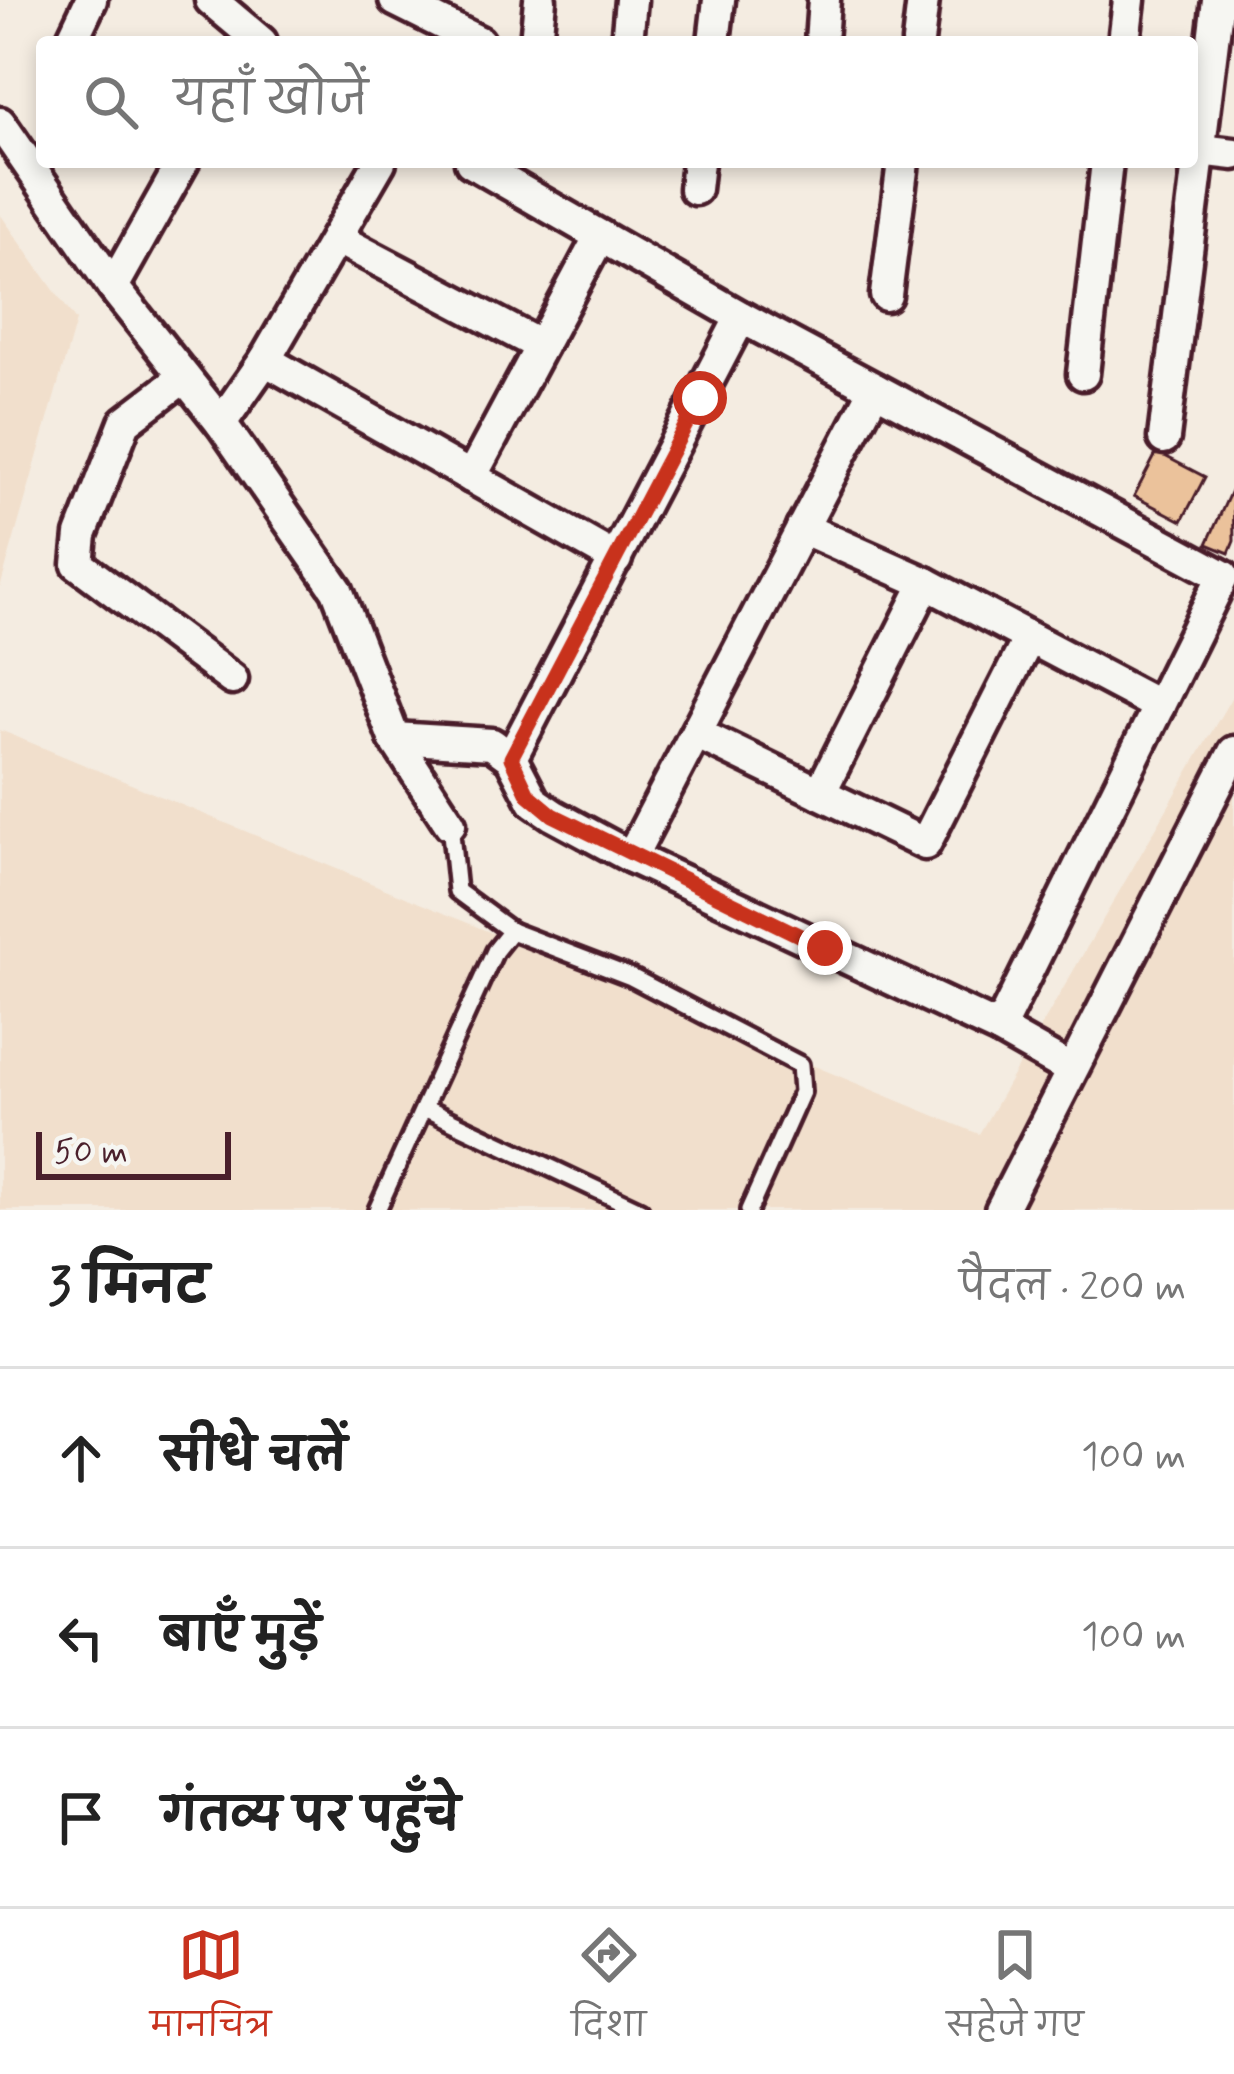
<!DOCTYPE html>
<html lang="hi">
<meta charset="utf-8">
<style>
:root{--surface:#fff;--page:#f6f6f6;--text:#222;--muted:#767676;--line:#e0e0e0;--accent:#c8321e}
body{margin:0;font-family:Mynerve,"Playpen Sans Deva",sans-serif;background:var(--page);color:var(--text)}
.scale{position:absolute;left:36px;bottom:30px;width:195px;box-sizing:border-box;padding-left:12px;border:6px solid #4a1f2b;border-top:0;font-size:33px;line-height:42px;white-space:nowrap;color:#4a1f2b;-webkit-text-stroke:9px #f6f6f2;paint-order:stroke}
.stop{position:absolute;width:36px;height:36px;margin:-27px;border:9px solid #c8321e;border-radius:50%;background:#fff}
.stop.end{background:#c8321e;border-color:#fff;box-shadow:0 3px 12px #0008}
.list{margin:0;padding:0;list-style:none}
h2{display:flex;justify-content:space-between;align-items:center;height:156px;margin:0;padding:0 48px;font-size:51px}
h2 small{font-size:39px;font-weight:400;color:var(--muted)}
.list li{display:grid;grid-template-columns:78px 1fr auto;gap:36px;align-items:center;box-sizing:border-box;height:180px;padding:0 48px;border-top:3px solid var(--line)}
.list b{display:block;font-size:45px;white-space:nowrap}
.list em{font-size:39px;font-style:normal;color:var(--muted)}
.icon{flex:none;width:66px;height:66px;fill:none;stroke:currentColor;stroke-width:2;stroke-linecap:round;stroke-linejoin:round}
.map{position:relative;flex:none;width:1234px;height:1210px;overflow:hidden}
.search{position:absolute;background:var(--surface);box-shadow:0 6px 18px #0003;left:36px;right:36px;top:36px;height:132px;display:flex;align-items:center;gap:30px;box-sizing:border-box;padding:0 42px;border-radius:12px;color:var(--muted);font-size:45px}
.sheet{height:696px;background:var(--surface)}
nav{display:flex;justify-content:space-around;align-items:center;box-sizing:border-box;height:168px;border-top:3px solid var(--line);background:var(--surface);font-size:33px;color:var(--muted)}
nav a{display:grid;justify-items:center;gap:6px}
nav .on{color:var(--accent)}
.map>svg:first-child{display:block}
.built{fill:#f1dfcc}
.building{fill:#ebc29b;stroke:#4a1f2b;stroke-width:3}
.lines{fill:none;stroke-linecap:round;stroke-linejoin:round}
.service-casing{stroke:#4a1f2b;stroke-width:24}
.minor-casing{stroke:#4a1f2b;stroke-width:39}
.service{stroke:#f6f6f2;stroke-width:15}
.minor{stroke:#f6f6f2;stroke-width:30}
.route{stroke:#c8321e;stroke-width:15}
</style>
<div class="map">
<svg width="1234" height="1210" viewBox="0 0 1234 1210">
<rect width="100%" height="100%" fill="#f4ece1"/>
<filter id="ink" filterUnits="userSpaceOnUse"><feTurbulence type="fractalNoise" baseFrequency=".00833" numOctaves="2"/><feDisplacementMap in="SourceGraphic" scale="24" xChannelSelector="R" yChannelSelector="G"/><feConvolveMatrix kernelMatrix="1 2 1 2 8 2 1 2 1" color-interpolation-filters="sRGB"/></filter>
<g filter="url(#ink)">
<!-- built -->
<g class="built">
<polygon points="0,214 76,321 0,588"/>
<polygon points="1234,693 1234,1210 0,1210 0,730 979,1134"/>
</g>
<!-- building -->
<g class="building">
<polygon points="1157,452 1205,477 1182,521 1134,496"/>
<polygon points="1233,486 1234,541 1229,553 1207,544"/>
</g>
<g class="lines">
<defs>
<g id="service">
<polyline points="450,824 457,891 511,931"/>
<polyline points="424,1108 640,1210"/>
<polyline points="377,1210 495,951 511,931 631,977 800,1065 802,1092 749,1210"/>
</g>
<g id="minor">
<polyline points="211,0 261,42"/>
<polyline points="395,0 479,42"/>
<polyline points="71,42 91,0"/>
<polyline points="536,42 540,0"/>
<polyline points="627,42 631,0"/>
<polyline points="714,42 719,0"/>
<polyline points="821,42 824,0"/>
<polyline points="918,42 923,0"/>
<polyline points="1124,42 1129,0"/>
<polyline points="0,123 113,287 221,423 337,590 394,738 450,824"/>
<polyline points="1192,149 1234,154"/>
<polyline points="471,162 741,317 1223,576 999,1029"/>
<polyline points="695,189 698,162"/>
<polyline points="336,238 541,346"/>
<polyline points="113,287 183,162"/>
<polyline points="886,295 903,162"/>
<polyline points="265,360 616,559"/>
<polyline points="1083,374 1107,162"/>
<polyline points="184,377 125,422 81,535 78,564 232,679"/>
<polyline points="221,423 265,360 380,162"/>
<polyline points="1164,438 1218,0"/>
<polyline points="471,477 600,236"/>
<polyline points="802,528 926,583"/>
<polyline points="696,733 925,844 1029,638"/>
<polyline points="394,738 492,744 511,758 534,802 553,815 631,857 999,1029 1070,1069"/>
<polyline points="511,758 741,317"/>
<polyline points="820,793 926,583 1159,706"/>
<polyline points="631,857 875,389"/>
<polyline points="1001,1210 1234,752"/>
</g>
</defs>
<!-- service casing -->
<use href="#service" class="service-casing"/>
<!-- minor casing -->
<use href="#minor" class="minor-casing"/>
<!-- service -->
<use href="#service" class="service"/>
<!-- minor -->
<use href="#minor" class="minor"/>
</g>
</g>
<g class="lines" filter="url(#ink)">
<!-- route -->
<polyline class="route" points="700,398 511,758 528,794 553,815 825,948"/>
</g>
</svg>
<div class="scale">50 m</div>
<div class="stop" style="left:700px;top:398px"></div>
<div class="stop end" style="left:825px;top:948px"></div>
<div class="search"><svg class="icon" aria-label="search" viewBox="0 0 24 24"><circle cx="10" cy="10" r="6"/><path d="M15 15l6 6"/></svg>यहाँ खोजें</div>
</div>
<section class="sheet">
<h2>3 मिनट<small>पैदल · 200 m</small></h2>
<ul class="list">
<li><svg class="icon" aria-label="ahead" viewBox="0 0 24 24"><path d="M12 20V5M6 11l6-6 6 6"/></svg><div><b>सीधे चलें</b></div><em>100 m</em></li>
<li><svg class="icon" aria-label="left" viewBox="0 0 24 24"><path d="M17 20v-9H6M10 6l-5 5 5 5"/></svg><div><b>बाएँ मुड़ें</b></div><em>100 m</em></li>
<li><svg class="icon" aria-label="arrive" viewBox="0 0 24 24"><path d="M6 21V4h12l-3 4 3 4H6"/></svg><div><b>गंतव्य पर पहुँचे</b></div></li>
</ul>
</section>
<nav>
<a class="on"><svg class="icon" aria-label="map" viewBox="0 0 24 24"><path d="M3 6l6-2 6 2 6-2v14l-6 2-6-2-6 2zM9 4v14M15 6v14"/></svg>मानचित्र</a>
<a><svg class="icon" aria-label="directions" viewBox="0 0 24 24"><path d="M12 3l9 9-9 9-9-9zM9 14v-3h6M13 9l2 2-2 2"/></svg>दिशा</a>
<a><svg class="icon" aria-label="saved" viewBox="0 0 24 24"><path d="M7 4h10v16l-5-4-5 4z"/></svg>सहेजे गए</a>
</nav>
